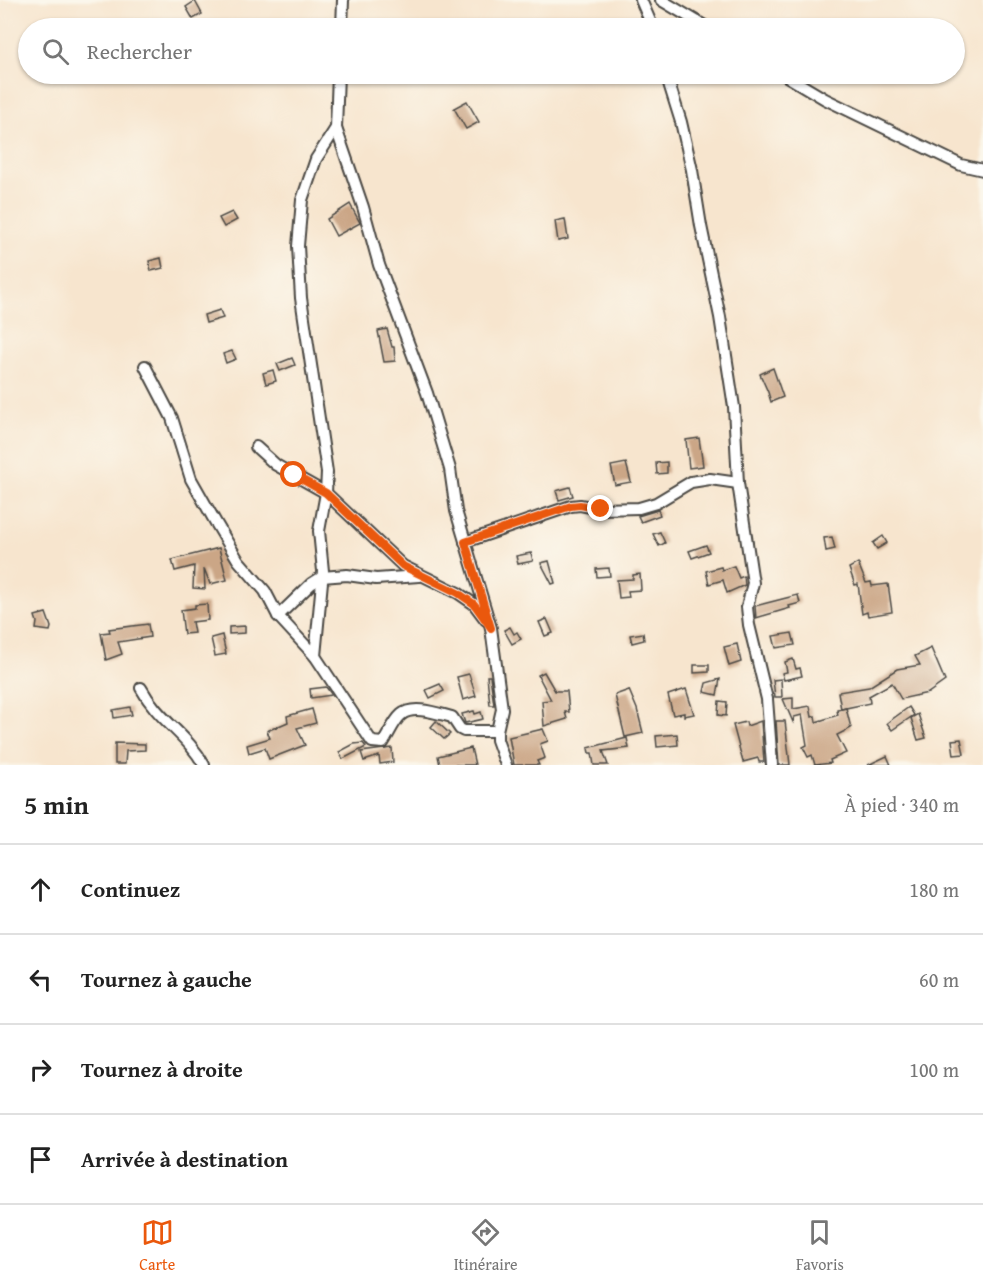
<!DOCTYPE html>
<html lang="fr">
<meta charset="utf-8">
<style>
:root{--surface:#fff;--page:#f6f6f6;--text:#222;--muted:#767676;--line:#e0e0e0;--accent:#ea580c}
body{margin:0;font-family:"Gentium Book Plus",serif;background:var(--page);color:var(--text)}
.stop{position:absolute;width:18px;height:18px;margin:-14px;border:4px solid #ea580c;border-radius:50%;background:#fff}
.stop.end{background:#ea580c;border-color:#fff;box-shadow:0 2px 6px #0008}
.list{margin:0;padding:0;list-style:none}
h2{display:flex;justify-content:space-between;align-items:center;height:78px;margin:0;padding:0 24px;font-size:26px}
h2 small{font-size:20px;font-weight:400;color:var(--muted)}
.list li{display:grid;grid-template-columns:39px 1fr auto;gap:18px;align-items:center;box-sizing:border-box;height:90px;padding:0 24px;border-top:2px solid var(--line)}
.list b{display:block;font-size:22px;white-space:nowrap}
.list em{font-size:20px;font-style:normal;color:var(--muted)}
.icon{flex:none;width:33px;height:33px;fill:none;stroke:currentColor;stroke-width:2;stroke-linecap:round;stroke-linejoin:round}
.map{position:relative;flex:none;width:983px;height:765px;overflow:hidden}
.search{position:absolute;background:var(--surface);box-shadow:0 2px 4px #0004;left:18px;right:18px;top:18px;height:66px;display:flex;align-items:center;gap:15px;box-sizing:border-box;padding:0 21px;border-radius:33px;color:var(--muted);font-size:22px}
.sheet{height:438px;background:var(--surface)}
nav{display:flex;justify-content:space-around;align-items:center;box-sizing:border-box;height:84px;border-top:2px solid var(--line);background:var(--surface);font-size:16px;color:var(--muted)}
nav a{display:grid;justify-items:center;gap:3px}
nav .on{color:var(--accent)}
.map>svg:first-child{display:block}
.building{fill:#cba686}
.lines{fill:none;stroke-linecap:round;stroke-linejoin:round}
.street-casing{stroke:#4a4743;stroke-width:14}
.street{stroke:#fff;stroke-width:10}
.route{stroke:#ea580c;stroke-width:8}
</style>
<div class="map">
<svg width="983" height="765" viewBox="0 0 983 765">
<rect width="100%" height="100%" fill="#fbf7ec"/>
<filter id="ink" filterUnits="userSpaceOnUse"><feTurbulence type="fractalNoise" baseFrequency=".0167" numOctaves="2"/><feDisplacementMap in="SourceGraphic" scale="12" xChannelSelector="R" yChannelSelector="G"/><feConvolveMatrix kernelMatrix="1 2 1 2 8 2 1 2 1" color-interpolation-filters="sRGB"/></filter>
<filter id="wash" filterUnits="userSpaceOnUse"><feTurbulence type="fractalNoise" baseFrequency=".008" numOctaves="4" result="noise"/><feDisplacementMap in="SourceGraphic" scale="24" xChannelSelector="R" yChannelSelector="G"/><feGaussianBlur stdDeviation="1.35" result="paint"/><feColorMatrix in="noise" values="0 0 0 0 0 0 0 0 0 0 0 0 0 0 0 0 0 1.4 0 .05"/><feComposite in="paint" operator="in"/></filter>
<g filter="url(#wash)">
<rect width="100%" height="100%" fill="#f7e5ce"/>
<g id="blocks">
<!-- building -->
<g class="building">
<polygon points="195,1 202,14 193,19 186,7"/>
<polygon points="467,101 479,122 466,129 454,108"/>
<polygon points="350,204 360,223 336,236 327,219"/>
<polygon points="232,212 237,220 224,227 219,218"/>
<polygon points="565,219 568,239 558,241 555,221"/>
<polygon points="161,258 163,268 151,271 149,261"/>
<polygon points="220,310 223,318 206,323 204,315"/>
<polygon points="387,329 392,347 394,347 395,361 384,362 378,331"/>
<polygon points="232,351 236,359 226,363 223,354"/>
<polygon points="292,358 295,365 280,371 277,364"/>
<polygon points="773,368 783,397 771,402 768,392 760,374"/>
<polygon points="273,370 276,381 266,384 263,373"/>
<polygon points="699,438 703,466 689,468 686,440"/>
<polygon points="667,462 667,473 657,474 656,463"/>
<polygon points="626,463 631,482 615,485 611,466"/>
<polygon points="570,487 573,496 559,500 556,491"/>
<polygon points="658,510 660,515 641,522 638,516"/>
<polygon points="660,532 665,543 659,546 653,534"/>
<polygon points="883,536 887,543 877,549 873,543"/>
<polygon points="832,537 835,549 826,551 824,538"/>
<polygon points="706,545 709,552 692,558 689,551"/>
<polygon points="219,548 227,580 210,584 204,568 205,589 193,588 194,566 175,571 172,560"/>
<polygon points="531,553 533,561 518,564 516,556"/>
<polygon points="549,561 555,583 552,584 541,563"/>
<polygon points="858,563 866,583 871,582 872,586 888,584 892,612 868,616 867,612 862,614 858,584 855,585 849,568"/>
<polygon points="734,566 739,578 744,576 745,585 727,593 723,580 709,584 706,571 721,567 722,570"/>
<polygon points="609,568 610,576 597,577 596,569"/>
<polygon points="640,574 641,590 628,591 629,597 619,598 617,580 633,579 633,575"/>
<polygon points="798,595 800,603 789,606 790,608 756,618 755,606"/>
<polygon points="207,604 208,620 192,622 194,633 184,634 181,610 195,608 195,605"/>
<polygon points="46,613 51,627 50,631 36,629 37,622 35,616"/>
<polygon points="547,619 553,633 545,636 539,622"/>
<polygon points="148,624 150,637 118,642 122,654 106,660 101,633 110,632 109,629"/>
<polygon points="245,626 245,633 229,634 229,627"/>
<polygon points="510,627 514,634 517,632 521,639 512,644 504,630"/>
<polygon points="643,633 644,640 632,643 630,635"/>
<polygon points="792,633 795,645 776,648 773,636"/>
<polygon points="222,635 226,654 215,656 211,638"/>
<polygon points="737,644 741,662 729,666 724,647"/>
<polygon points="931,648 945,681 928,693 901,699 892,683 869,696 870,703 841,709 838,692 869,687 897,669 920,665 915,656"/>
<polygon points="793,659 796,669 800,668 802,676 784,680 782,673 787,672 785,662"/>
<polygon points="694,665 709,665 709,672 694,673"/>
<polygon points="544,672 555,691 567,691 569,712 565,712 567,719 544,726 542,701 551,700 538,675"/>
<polygon points="469,674 476,696 463,700 457,677"/>
<polygon points="487,676 490,676 494,705 490,705"/>
<polygon points="720,679 717,695 704,692 706,683"/>
<polygon points="781,679 782,697 775,697 773,680"/>
<polygon points="440,684 444,691 430,698 426,690"/>
<polygon points="326,687 332,695 311,698 310,689"/>
<polygon points="686,689 694,714 684,716 684,713 673,715 668,695"/>
<polygon points="629,690 637,709 643,733 625,737 615,695"/>
<polygon points="793,698 793,709 810,706 812,717 815,716 816,722 838,715 837,710 846,708 851,728 837,735 846,753 830,760 831,763 815,765 812,755 808,757 803,747 807,745 802,715 794,717 793,722 783,699"/>
<polygon points="719,701 727,702 726,716 718,715"/>
<polygon points="130,707 132,715 114,718 113,710"/>
<polygon points="909,707 914,715 892,730 887,723"/>
<polygon points="312,709 316,723 297,728 305,745 269,759 265,748 249,753 247,745 270,738 267,731 288,722 287,716"/>
<polygon points="474,711 475,714 481,712 483,719 465,723 462,714"/>
<polygon points="918,714 926,738 918,740 911,718"/>
<polygon points="436,721 450,734 444,739 431,727"/>
<polygon points="761,721 764,762 759,762 758,758 743,762 733,725 746,722 747,726"/>
<polygon points="776,721 785,721 790,765 779,765"/>
<polygon points="543,729 548,741 540,744 545,758 537,761 539,765 514,765 509,737"/>
<polygon points="677,734 678,745 657,747 656,736"/>
<polygon points="627,738 629,748 603,751 608,765 594,765 592,753 589,753 588,748"/>
<polygon points="961,739 964,754 954,755 952,740"/>
<polygon points="115,743 145,744 145,750 126,751 125,764 115,764"/>
<polygon points="363,743 366,747 343,759 339,752 354,744"/>
<polygon points="392,748 393,762 380,764 379,756 364,761 361,752"/>
<polygon points="471,748 475,765 440,765 438,756"/>
<polygon points="887,756 891,765 868,765"/>
</g>
</g>
</g>
<g filter="url(#ink)">
<use href="#blocks" fill-opacity="0" stroke="#4a4743" stroke-width="1.5"/>
<g class="lines">
<defs>
<g id="street">
<polyline points="641,0 653,28"/>
<polyline points="661,0 708,28"/>
<polyline points="342,28 343,0"/>
<polyline points="666,74 681,122 692,170 701,226 720,317 734,407 738,483 753,583 747,607 749,625 767,699 772,765"/>
<polyline points="783,74 825,99 961,165 983,170"/>
<polyline points="336,128 363,207 379,265 427,393 450,469 456,511 491,628 502,709 497,731 497,740 506,765"/>
<path d="M145 366 172 418 191 479 216 523 238 560 265 591 278 616 315 656 372 742 383 743C389 734 394 721 401 715 413 704 439 714 452 717L460 729 464 731H497"/>
<polyline points="256,447 276,465 326,493 403,566 458,593 474,604 486,620"/>
<polyline points="465,542 571,506 580,505 601,509 639,508 656,503 691,482 710,479 738,483"/>
<polyline points="278,616 311,584 322,577 347,575 376,579 419,576"/>
<polyline points="315,656 323,571 319,531 326,493 327,472 301,298 298,246 302,200 316,159 336,128 338,74"/>
<path d="M141 688C158 720 188 735 204 765"/>
</g>
</defs>
<!-- street casing -->
<use href="#street" class="street-casing"/>
<!-- street -->
<use href="#street" class="street"/>
</g>
</g>
<g class="lines" filter="url(#ink)">
<!-- route -->
<polyline class="route" points="294,475 326,493 403,566 458,593 474,604 491,628 465,542 571,506 580,505 601,509"/>
</g>
</svg>
<div class="stop" style="left:294px;top:475px"></div>
<div class="stop end" style="left:601px;top:509px"></div>
<div class="search"><svg class="icon" aria-label="search" viewBox="0 0 24 24"><circle cx="10" cy="10" r="6"/><path d="M15 15l6 6"/></svg>Rechercher</div>
</div>
<section class="sheet">
<h2>5 min<small>À pied · 340 m</small></h2>
<ul class="list">
<li><svg class="icon" aria-label="ahead" viewBox="0 0 24 24"><path d="M12 20V5M6 11l6-6 6 6"/></svg><div><b>Continuez</b></div><em>180 m</em></li>
<li><svg class="icon" aria-label="left" viewBox="0 0 24 24"><path d="M17 20v-9H6M10 6l-5 5 5 5"/></svg><div><b>Tournez à gauche</b></div><em>60 m</em></li>
<li><svg class="icon" aria-label="right" viewBox="0 0 24 24"><path d="M7 20v-9h11M14 6l5 5-5 5"/></svg><div><b>Tournez à droite</b></div><em>100 m</em></li>
<li><svg class="icon" aria-label="arrive" viewBox="0 0 24 24"><path d="M6 21V4h12l-3 4 3 4H6"/></svg><div><b>Arrivée à destination</b></div></li>
</ul>
</section>
<nav>
<a class="on"><svg class="icon" aria-label="map" viewBox="0 0 24 24"><path d="M3 6l6-2 6 2 6-2v14l-6 2-6-2-6 2zM9 4v14M15 6v14"/></svg>Carte</a>
<a><svg class="icon" aria-label="directions" viewBox="0 0 24 24"><path d="M12 3l9 9-9 9-9-9zM9 14v-3h6M13 9l2 2-2 2"/></svg>Itinéraire</a>
<a><svg class="icon" aria-label="saved" viewBox="0 0 24 24"><path d="M7 4h10v16l-5-4-5 4z"/></svg>Favoris</a>
</nav>
